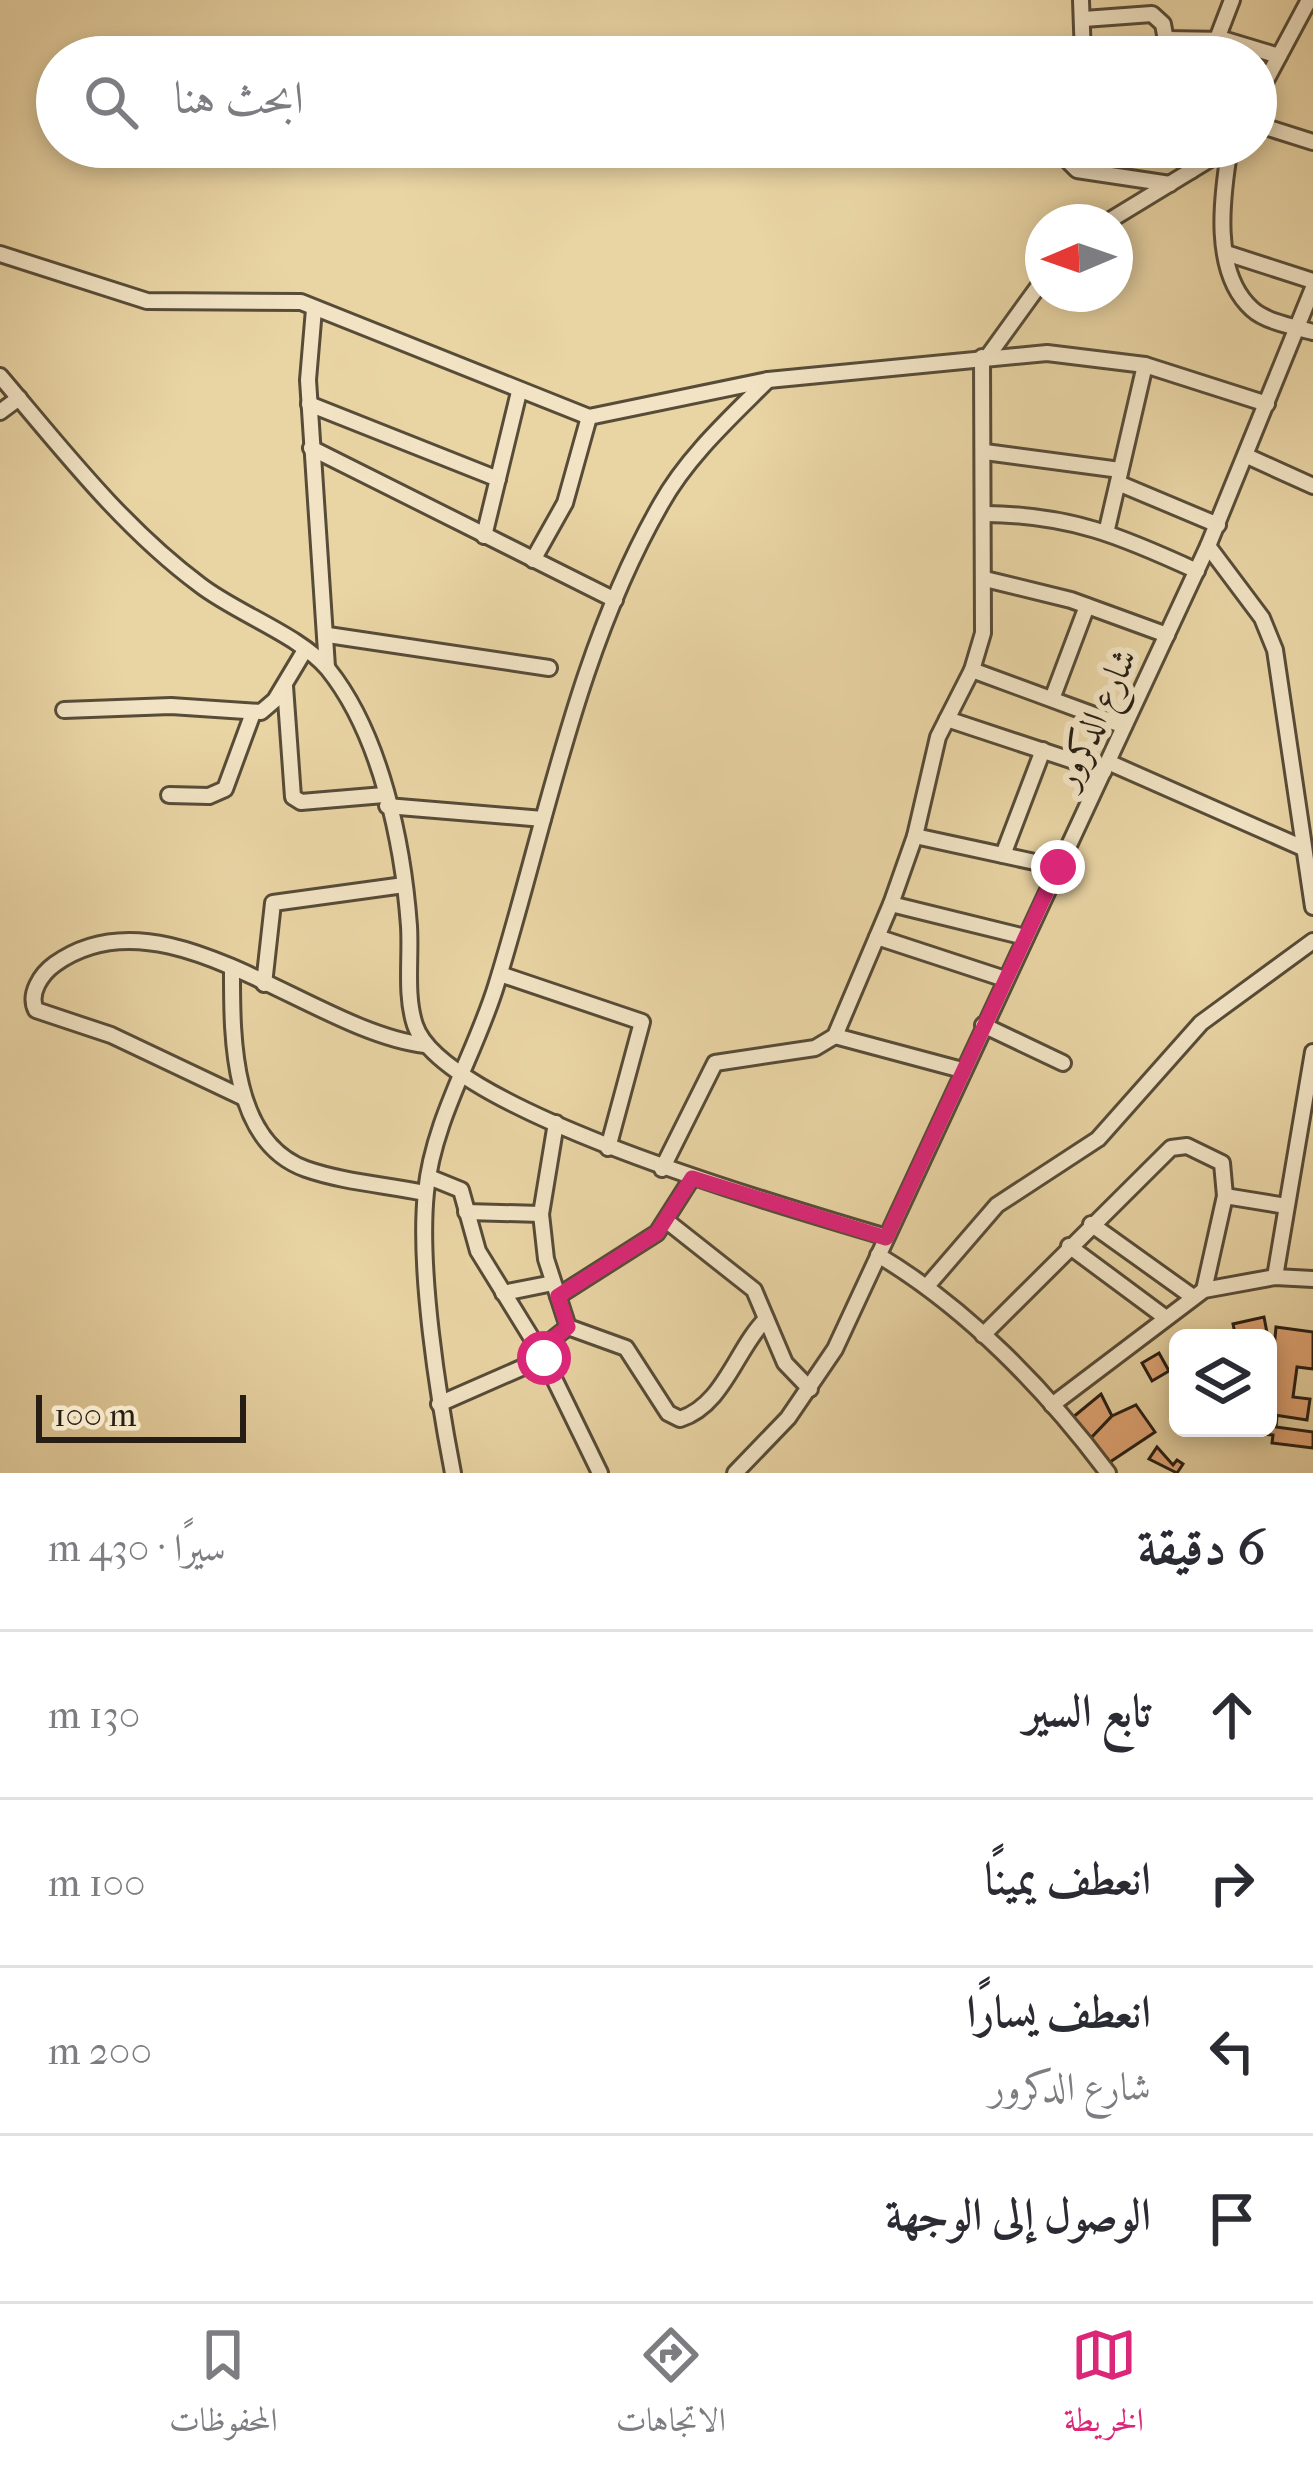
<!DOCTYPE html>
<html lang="ar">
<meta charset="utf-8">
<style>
:root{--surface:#fff;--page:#f2f2f3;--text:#2b2b33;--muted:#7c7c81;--line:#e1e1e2;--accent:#db2777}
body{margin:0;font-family:"IM FELL French Canon",Amiri,serif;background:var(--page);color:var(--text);direction:rtl}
.controls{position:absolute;right:36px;bottom:36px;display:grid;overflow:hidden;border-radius:18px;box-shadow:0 6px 18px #0003}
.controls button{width:108px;height:108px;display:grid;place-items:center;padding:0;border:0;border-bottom:3px solid var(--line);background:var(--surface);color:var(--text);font:60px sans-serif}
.compass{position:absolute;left:1025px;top:204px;width:108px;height:108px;border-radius:50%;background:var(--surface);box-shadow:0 6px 18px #0003;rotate:268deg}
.scale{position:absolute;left:36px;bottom:30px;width:210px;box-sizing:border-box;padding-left:12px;border:6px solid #261e14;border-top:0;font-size:33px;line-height:42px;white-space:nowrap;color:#261e14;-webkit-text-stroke:9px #f1e3c4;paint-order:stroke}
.stop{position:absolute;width:36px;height:36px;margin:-27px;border:9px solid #db2777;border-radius:50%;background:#fff}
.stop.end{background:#db2777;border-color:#fff;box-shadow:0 3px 12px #0008}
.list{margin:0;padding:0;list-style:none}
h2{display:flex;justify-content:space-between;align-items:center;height:156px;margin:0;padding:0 48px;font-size:51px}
h2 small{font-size:39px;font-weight:400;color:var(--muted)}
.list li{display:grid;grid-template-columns:78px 1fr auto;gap:36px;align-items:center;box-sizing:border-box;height:168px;padding:0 48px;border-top:3px solid var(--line)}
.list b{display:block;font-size:45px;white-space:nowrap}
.list p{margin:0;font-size:39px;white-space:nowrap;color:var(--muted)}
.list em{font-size:39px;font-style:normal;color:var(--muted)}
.icon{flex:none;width:66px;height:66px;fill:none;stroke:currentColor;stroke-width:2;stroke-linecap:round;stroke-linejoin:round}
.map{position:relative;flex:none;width:1313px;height:1473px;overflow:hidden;direction:ltr}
.search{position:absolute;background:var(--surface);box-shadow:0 6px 18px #0003;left:36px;right:36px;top:36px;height:132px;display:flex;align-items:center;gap:30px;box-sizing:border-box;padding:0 42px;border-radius:66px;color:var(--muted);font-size:45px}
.sheet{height:828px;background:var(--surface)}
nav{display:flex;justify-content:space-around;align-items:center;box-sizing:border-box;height:168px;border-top:3px solid var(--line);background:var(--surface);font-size:33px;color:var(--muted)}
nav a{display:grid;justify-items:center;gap:6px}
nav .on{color:var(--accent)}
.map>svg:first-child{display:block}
.building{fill:#e0a474;stroke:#261e14;stroke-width:3}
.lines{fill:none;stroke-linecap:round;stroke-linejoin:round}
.minor-casing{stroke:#574c38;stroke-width:20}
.minor{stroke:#f1e3c4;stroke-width:14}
.route{stroke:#db2777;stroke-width:15}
.labels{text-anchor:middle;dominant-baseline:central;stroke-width:12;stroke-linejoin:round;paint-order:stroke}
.street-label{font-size:36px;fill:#261e14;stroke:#f1e3c4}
</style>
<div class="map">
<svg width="1313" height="1473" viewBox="0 0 1313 1473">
<rect width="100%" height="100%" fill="#e9d4a4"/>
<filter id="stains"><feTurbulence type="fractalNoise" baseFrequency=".00167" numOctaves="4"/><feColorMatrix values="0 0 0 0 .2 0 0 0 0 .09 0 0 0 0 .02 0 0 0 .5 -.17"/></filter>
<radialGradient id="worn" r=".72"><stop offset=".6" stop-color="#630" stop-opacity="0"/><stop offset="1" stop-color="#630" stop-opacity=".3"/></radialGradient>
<!-- building -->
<g class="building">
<polygon points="1264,1317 1268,1338 1236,1338 1233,1324"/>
<polygon points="1276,1327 1313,1332 1313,1369 1297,1367 1293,1397 1310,1399 1307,1420 1268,1414"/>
<polygon points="1159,1353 1169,1371 1152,1381 1142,1363"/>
<polygon points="1101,1394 1112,1416 1091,1438 1072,1418"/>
<polygon points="1136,1405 1155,1432 1110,1462 1091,1438 1112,1416"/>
<polygon points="1268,1415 1277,1417 1276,1427 1313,1432 1313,1448 1272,1443 1273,1435 1262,1434"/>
<polygon points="1157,1447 1173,1465 1177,1460 1183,1464 1177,1473 1149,1459"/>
</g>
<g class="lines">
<defs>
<g id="minor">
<polyline points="1081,0 1083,57"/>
<polyline points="1084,19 1152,14 1163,24 1169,57"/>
<polyline points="1165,39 1226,40 1279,56"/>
<polyline points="1217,39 1232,0"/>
<polyline points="1256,99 1309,0"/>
<polyline points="1256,124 1313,142"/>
<polyline points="1070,147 1069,162 1077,170 1170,184"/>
<polyline points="1186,147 1191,171"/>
<path d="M1230 147C1222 195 1211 272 1252 309 1266 322 1295 327 1313 332"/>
<polyline points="1107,222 1230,147"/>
<polyline points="1226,253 1313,281"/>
<polyline points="0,254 147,301 301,302 589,417 768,380 1047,353 1145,365 1267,404"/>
<polyline points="314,309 308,380 327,667"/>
<polyline points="988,356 1043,280"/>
<path d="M0 376C62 449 122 527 200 585 236 613 301 636 328 669 381 735 403 844 409 926 411 958 405 995 415 1025 443 1111 797 1210 886 1237"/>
<polyline points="309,404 498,479"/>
<polyline points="0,412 19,398"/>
<polyline points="311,448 615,600"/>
<polyline points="985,452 1120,470"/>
<polyline points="1247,456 1313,486"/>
<polyline points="1118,483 1218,525"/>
<path d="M986 514C1071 515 1121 536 1197 571"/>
<polyline points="1107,529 1145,365"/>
<polyline points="484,536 519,392"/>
<polyline points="1208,546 1262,618 1275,650 1313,907"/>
<polyline points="533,560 565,503 589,417"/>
<polyline points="985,579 1071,600 1167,635"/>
<polyline points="328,635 549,668"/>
<polyline points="972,670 1124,726"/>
<polyline points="285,686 293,797 301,802 384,795"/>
<polyline points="1052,699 1087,606"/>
<polyline points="64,710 171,706 261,712 275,700 305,650"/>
<polyline points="947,719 1104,771"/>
<polyline points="1108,762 1303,848"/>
<polyline points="169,795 209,796 225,789 253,713"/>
<polyline points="387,806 543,819"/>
<polyline points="915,836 1058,867"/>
<polyline points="1003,855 1043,750"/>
<polyline points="891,904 1025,937"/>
<polyline points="877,937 1005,979"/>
<path d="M232 969C232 1033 230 1142 306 1169 343 1182 387 1185 425 1193"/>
<polyline points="500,974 642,1022 608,1148"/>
<polyline points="264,984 273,903 404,885"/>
<polyline points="983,1025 1063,1063"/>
<polyline points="835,1036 962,1070"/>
<path d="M244 1098 111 1035 36 1010C28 994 41 974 55 964 165 885 312 1032 425 1045"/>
<polyline points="662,1169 715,1063 815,1048 835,1036 891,904 915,836 938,737 972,670 983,633 982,357"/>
<polyline points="429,1177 461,1190 478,1251 544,1358 600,1473"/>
<polyline points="466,1212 541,1214"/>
<polyline points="668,1222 754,1290 785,1363 810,1389"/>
<polyline points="1091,1224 1193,1297"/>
<polyline points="1069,1246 1166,1318"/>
<path d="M878 1255C967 1308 1046 1390 1108 1473"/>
<polyline points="1275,1277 1313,1052"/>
<polyline points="928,1285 997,1205 1098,1139 1201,1023 1313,941"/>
<polyline points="1204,1290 1225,1196 1286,1206"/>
<polyline points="503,1293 553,1283"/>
<polyline points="558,1296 657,1233 692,1178"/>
<path d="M568 1327 626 1348 668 1413 680 1419C724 1405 736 1349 766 1319"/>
<polyline points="983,1335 1171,1148 1187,1146 1222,1163 1225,1196"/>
<polyline points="539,1350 568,1327 546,1259 541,1214 556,1123"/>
<polyline points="439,1404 544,1358"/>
<polyline points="1052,1405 1204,1290 1275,1277 1313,1279"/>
<path d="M453 1473C438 1396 418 1269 426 1192 433 1120 475 1054 496 986 546 825 576 652 661 504 687 457 730 418 768 380"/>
<polyline points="735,1473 788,1418 835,1349 1208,546 1313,288"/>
</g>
</defs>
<!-- minor casing -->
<use href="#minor" class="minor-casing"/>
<!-- minor -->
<use href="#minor" class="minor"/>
</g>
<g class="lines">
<!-- route -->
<polyline class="route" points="544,1358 539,1350 568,1327 558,1296 657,1233 692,1178 886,1238 1058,867"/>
</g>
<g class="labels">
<!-- street labels -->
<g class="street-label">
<text transform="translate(1095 718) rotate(-65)">شارع الدكرور</text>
</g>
</g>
<rect width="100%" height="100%" filter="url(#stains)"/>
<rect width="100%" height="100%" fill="url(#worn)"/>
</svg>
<div class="controls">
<button><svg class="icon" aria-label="layers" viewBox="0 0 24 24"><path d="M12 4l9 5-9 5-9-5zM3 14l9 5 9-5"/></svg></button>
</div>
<svg class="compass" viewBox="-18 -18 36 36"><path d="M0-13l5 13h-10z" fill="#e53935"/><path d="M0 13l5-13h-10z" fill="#7c7c81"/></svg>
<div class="scale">100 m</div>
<div class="stop" style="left:544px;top:1358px"></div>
<div class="stop end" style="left:1058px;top:867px"></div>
<div class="search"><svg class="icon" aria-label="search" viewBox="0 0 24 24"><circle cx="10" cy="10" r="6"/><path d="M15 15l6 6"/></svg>ابحث هنا</div>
</div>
<section class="sheet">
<h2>6 دقيقة<small>سيرًا · 430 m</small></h2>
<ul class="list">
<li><svg class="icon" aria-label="ahead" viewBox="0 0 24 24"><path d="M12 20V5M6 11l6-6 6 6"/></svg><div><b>تابع السير</b></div><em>130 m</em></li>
<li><svg class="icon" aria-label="right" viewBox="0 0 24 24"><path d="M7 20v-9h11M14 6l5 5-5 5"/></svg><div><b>انعطف يمينًا</b></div><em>100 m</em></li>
<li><svg class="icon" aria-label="left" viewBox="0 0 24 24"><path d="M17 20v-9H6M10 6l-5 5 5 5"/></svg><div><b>انعطف يسارًا</b><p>شارع الدكرور</p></div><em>200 m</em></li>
<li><svg class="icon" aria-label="arrive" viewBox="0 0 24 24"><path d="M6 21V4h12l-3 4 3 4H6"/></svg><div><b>الوصول إلى الوجهة</b></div></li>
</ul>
</section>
<nav>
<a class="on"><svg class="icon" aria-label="map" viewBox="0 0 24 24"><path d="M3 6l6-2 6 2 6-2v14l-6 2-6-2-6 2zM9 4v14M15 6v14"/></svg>الخريطة</a>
<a><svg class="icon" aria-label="directions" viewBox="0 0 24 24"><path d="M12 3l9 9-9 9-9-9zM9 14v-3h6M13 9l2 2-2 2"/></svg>الاتجاهات</a>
<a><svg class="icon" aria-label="saved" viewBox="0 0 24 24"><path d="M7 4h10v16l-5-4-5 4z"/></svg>المحفوظات</a>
</nav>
